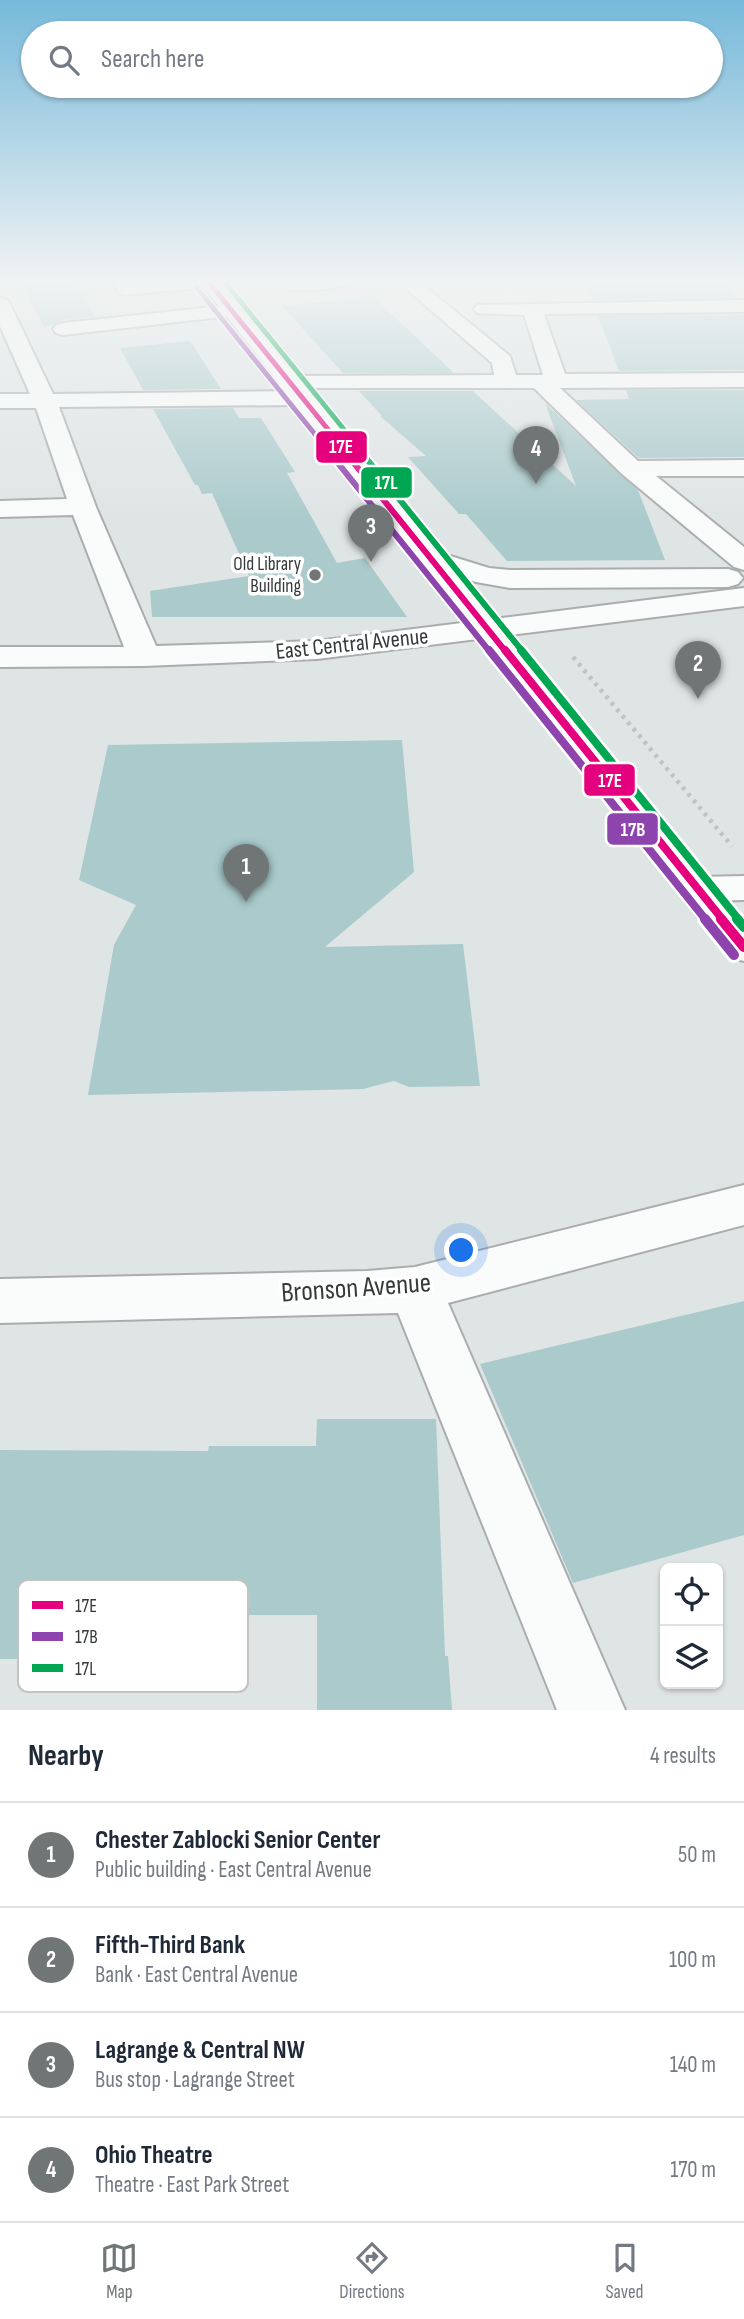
<!DOCTYPE html>
<meta charset="utf-8">
<style>
:root{--surface:#fff;--page:#f6f6f7;--text:#1f2937;--muted:#747a83;--line:#e0e1e3;--accent:#707576}
body{margin:0;font-family:"Sofia Sans Condensed",sans-serif;background:var(--page);color:var(--text)}
.controls{position:absolute;right:21px;bottom:21px;display:grid;overflow:hidden;border-radius:10px;box-shadow:0 2px 5px #0004}
.controls button{width:63px;height:63px;display:grid;place-items:center;padding:0;border:0;border-bottom:2px solid var(--line);background:var(--surface);color:var(--text);font:35px sans-serif}
.you{position:absolute;left:462px;top:1251px;width:24px;height:24px;margin:-18px;border:5px solid #fff;border-radius:50%;background:#1a73e8;box-shadow:0 0 0 10px #1a73e833}
.badge{display:grid;place-items:center;width:46px;height:46px;border-radius:50%;background:var(--accent);color:#fff;font-size:23px;font-weight:700}
.pin{position:absolute;translate:-50% -58px;filter:drop-shadow(0 2px 4px #0008)}
.pin::after{content:'';position:absolute;top:37px;width:24px;height:21px;background:inherit;clip-path:polygon(0 0,100% 0,50% 100%)}
.list{margin:0;padding:0;list-style:none}
h2{display:flex;justify-content:space-between;align-items:center;height:91px;margin:0;padding:0 28px;font-size:30px}
h2 small{font-size:23px;font-weight:400;color:var(--muted)}
.list li{display:grid;grid-template-columns:46px 1fr auto;gap:21px;align-items:center;box-sizing:border-box;height:105px;padding:0 28px;border-top:2px solid var(--line)}
.list b{display:block;font-size:26px;white-space:nowrap}
.list p{margin:0;font-size:23px;white-space:nowrap;color:var(--muted)}
.list em{font-size:23px;font-style:normal;color:var(--muted)}
.icon{flex:none;width:38px;height:38px;fill:none;stroke:currentColor;stroke-width:2;stroke-linecap:round;stroke-linejoin:round}
.map{position:relative;flex:none;width:744px;height:1710px;overflow:hidden}
.search{position:absolute;background:var(--surface);box-shadow:0 2px 5px #0004;left:21px;right:21px;top:21px;height:77px;display:flex;align-items:center;gap:18px;box-sizing:border-box;padding:0 24px;border-radius:38px;color:var(--muted);font-size:26px}
.sheet{height:511px;background:var(--surface)}
nav{display:flex;justify-content:space-around;align-items:center;box-sizing:border-box;height:98px;border-top:2px solid var(--line);background:var(--surface);font-size:19px;color:var(--muted)}
nav a{display:grid;justify-items:center;gap:4px}
nav .on{color:var(--accent)}
.map>svg:first-child{display:block}
.building{fill:#aacacc}
.lines{fill:none;stroke-linecap:round;stroke-linejoin:round}
.minor-casing{stroke:#a9adae;stroke-width:4}
.major-casing{stroke:#a9adae;stroke-width:4}
.path{stroke:#c2c3c3;stroke-width:4.5;stroke-dasharray:3.5 5;stroke-linecap:butt}
.minor{fill:#fafbfb;fill-rule:evenodd}
.major{fill:#fafbfb;fill-rule:evenodd}
.bus-1-far3-casing{stroke:#fff;stroke-width:8}
.bus-1-far2-casing{stroke:#fff;stroke-width:10}
.bus-1-far1-casing{stroke:#fff;stroke-width:13}
.bus-1-casing{stroke:#fff;stroke-width:16}
.bus-2-far3-casing{stroke:#fff;stroke-width:8}
.bus-2-far2-casing{stroke:#fff;stroke-width:10}
.bus-2-far1-casing{stroke:#fff;stroke-width:13}
.bus-2-casing{stroke:#fff;stroke-width:16}
.bus-3-far3-casing{stroke:#fff;stroke-width:8}
.bus-3-far2-casing{stroke:#fff;stroke-width:10}
.bus-3-far1-casing{stroke:#fff;stroke-width:13}
.bus-3-casing{stroke:#fff;stroke-width:16}
.bus-1-far3{stroke:#e5007d;stroke-width:5}
.bus-1-far2{stroke:#e5007d;stroke-width:6}
.bus-1-far1{stroke:#e5007d;stroke-width:8}
.bus-1{stroke:#e5007d;stroke-width:10}
.bus-2-far3{stroke:#8e44ad;stroke-width:5}
.bus-2-far2{stroke:#8e44ad;stroke-width:6}
.bus-2-far1{stroke:#8e44ad;stroke-width:8}
.bus-2{stroke:#8e44ad;stroke-width:10}
.bus-3-far3{stroke:#00a651;stroke-width:5}
.bus-3-far2{stroke:#00a651;stroke-width:6}
.bus-3-far1{stroke:#00a651;stroke-width:8}
.bus-3{stroke:#00a651;stroke-width:10}
.poi-dot{fill:#707576;stroke:#fff;stroke-width:2.5}
.labels{text-anchor:middle;dominant-baseline:central;stroke-width:7;stroke-linejoin:round;paint-order:stroke}
.far-poi-label{font-size:19px;fill:#35393a;stroke:#fff;text-anchor:end}
.street-label{font-size:23px;fill:#35393a;stroke:#fff}
.near-street-label{font-size:28px;fill:#35393a;stroke:#fff}
.key{fill:#fff;stroke:#c2c4c4;stroke-width:2}
.key-label{font-size:19px;fill:#35393a}
.line-badge{stroke:#fff;stroke-width:2.5}
.badge-label{font-size:19px;text-anchor:middle;font-weight:bold;fill:#fff}
</style>
<div class="map">
<svg width="744" height="1710" viewBox="0 0 744 1710">
<rect width="100%" height="100%" fill="#dfe4e4"/>
<!-- building -->
<g class="building">
<polygon points="73,280 95,317 62,320 44,328 23,284"/>
<polygon points="585,280 723,280 733,298 592,300"/>
<polygon points="373,297 454,373 343,373 282,306"/>
<polygon points="744,315 744,370 619,371 598,316"/>
<polygon points="190,341 221,389 143,390 120,348"/>
<polygon points="626,390 744,390 744,457 639,458 576,400 629,399"/>
<polygon points="359,391 473,391 576,486 545,403 638,490 665,560 507,561 466,514 459,514 408,457 426,456 380,416 382,416"/>
<polygon points="233,408 239,418 261,418 295,472 287,473 337,563 365,558 407,617 152,617 150,591 249,576 212,493 202,494 198,485 195,485 153,409"/>
<polygon points="402,740 414,872 325,947 463,944 480,1086 409,1087 394,1081 363,1089 88,1095 114,945 136,905 79,880 108,745"/>
<polygon points="744,1301 744,1535 573,1583 480,1364"/>
<polygon points="317,1419 436,1419 445,1656 448,1656 452,1710 317,1710 317,1615 183,1615 183,1621 49,1621 42,1659 0,1659 0,1450 208,1451 209,1446 316,1446"/>
</g>
<g class="lines">
<defs>
<g id="minor">
<polygon points="112,280 218,281 208,287 126,295 119,293"/>
<path d="M289 280H356C348 289 288 295 280 286Z"/>
<polygon points="396,280 417,280 510,356 516,375 543,375 524,315 477,313 474,309 477,305 744,300 744,312 544,314 565,374 744,373 744,387 560,388 638,461 744,460 744,476 656,476 744,547 744,570 734,567 622,474 534,388 281,388 278,383 281,378 289,376 494,375 492,363"/>
<polygon points="0,298 7,300 10,304 53,394 301,391 309,393 313,398 309,403 301,405 59,407 96,507 156,646 317,641 744,588 744,606 317,659 144,666 0,667 0,647 124,647 73,515 0,517 0,501 67,499 36,408 0,408 0,394 30,394 0,326"/>
<polygon points="232,305 239,307 242,311 239,315 63,335 56,333 53,329 56,325 63,323"/>
<polygon points="431,550 489,568 510,570 728,569 738,572 743,578 738,584 728,587 510,588 476,582 421,565 417,559 421,553"/>
<polygon points="744,876 744,900 697,901 683,898 677,889 683,880 697,877"/>
<polygon points="744,1185 744,1225 448,1303 625,1710 557,1710 398,1313 0,1323 0,1279 367,1271 415,1267"/>
</g>
<polygon id="major" points="198,280 217,280 744,920 744,961 729,957"/>
</defs>
<!-- minor casing -->
<use href="#minor" class="minor-casing"/>
<!-- major casing -->
<use href="#major" class="major-casing"/>
<!-- path -->
<polyline class="path" points="573,657 732,846"/>
<!-- minor -->
<use href="#minor" class="minor"/>
<!-- major -->
<use href="#major" class="major"/>
<defs>
<polyline id="bus-1-far3" points="207,280 339,443"/>
<polyline id="bus-1-far2" points="337,442 506,652"/>
<polyline id="bus-1-far1" points="505,650 723,920"/>
<polyline id="bus-1" points="721,919 744,947"/>
<polyline id="bus-2-far3" points="197,288 322,443"/>
<polyline id="bus-2-far2" points="321,442 490,652"/>
<polyline id="bus-2-far1" points="489,650 706,920"/>
<polyline id="bus-2" points="705,919 734,955"/>
<polyline id="bus-3-far3" points="223,280 355,443"/>
<polyline id="bus-3-far2" points="353,442 523,652"/>
<polyline id="bus-3-far1" points="521,650 739,920"/>
<polyline id="bus-3" points="737,919 744,927"/>
</defs>
<!-- bus-1-far3 casing -->
<use href="#bus-1-far3" class="bus-1-far3-casing"/>
<!-- bus-1-far2 casing -->
<use href="#bus-1-far2" class="bus-1-far2-casing"/>
<!-- bus-1-far1 casing -->
<use href="#bus-1-far1" class="bus-1-far1-casing"/>
<!-- bus-1 casing -->
<use href="#bus-1" class="bus-1-casing"/>
<!-- bus-2-far3 casing -->
<use href="#bus-2-far3" class="bus-2-far3-casing"/>
<!-- bus-2-far2 casing -->
<use href="#bus-2-far2" class="bus-2-far2-casing"/>
<!-- bus-2-far1 casing -->
<use href="#bus-2-far1" class="bus-2-far1-casing"/>
<!-- bus-2 casing -->
<use href="#bus-2" class="bus-2-casing"/>
<!-- bus-3-far3 casing -->
<use href="#bus-3-far3" class="bus-3-far3-casing"/>
<!-- bus-3-far2 casing -->
<use href="#bus-3-far2" class="bus-3-far2-casing"/>
<!-- bus-3-far1 casing -->
<use href="#bus-3-far1" class="bus-3-far1-casing"/>
<!-- bus-3 casing -->
<use href="#bus-3" class="bus-3-casing"/>
<!-- bus-1-far3 -->
<use href="#bus-1-far3" class="bus-1-far3"/>
<!-- bus-1-far2 -->
<use href="#bus-1-far2" class="bus-1-far2"/>
<!-- bus-1-far1 -->
<use href="#bus-1-far1" class="bus-1-far1"/>
<!-- bus-1 -->
<use href="#bus-1" class="bus-1"/>
<!-- bus-2-far3 -->
<use href="#bus-2-far3" class="bus-2-far3"/>
<!-- bus-2-far2 -->
<use href="#bus-2-far2" class="bus-2-far2"/>
<!-- bus-2-far1 -->
<use href="#bus-2-far1" class="bus-2-far1"/>
<!-- bus-2 -->
<use href="#bus-2" class="bus-2"/>
<!-- bus-3-far3 -->
<use href="#bus-3-far3" class="bus-3-far3"/>
<!-- bus-3-far2 -->
<use href="#bus-3-far2" class="bus-3-far2"/>
<!-- bus-3-far1 -->
<use href="#bus-3-far1" class="bus-3-far1"/>
<!-- bus-3 -->
<use href="#bus-3" class="bus-3"/>
</g>
<!-- sky -->
<linearGradient id="sky" x2="0" y2="1"><stop stop-color="#76b9da"/><stop offset="0.54" stop-color="#f1f3f3"/><stop offset="1" stop-color="#f1f3f3" stop-opacity="0"/></linearGradient>
<rect width="744" height="520" fill="url(#sky)"/>
<!-- markers -->
<circle class="poi-dot" cx="315" cy="575" r="7"/>
<g class="labels">
<!-- far-poi labels -->
<g class="far-poi-label">
<text x="301" y="564">Old Library<tspan x="301" dy="22">Building</tspan></text>
</g>
<!-- street labels -->
<g class="street-label">
<text transform="translate(352 644) rotate(-6)">East Central Avenue</text>
</g>
<!-- near-street labels -->
<g class="near-street-label">
<text transform="translate(356 1288) rotate(-4)">Bronson Avenue</text>
</g>
</g>
<!-- legend -->
<rect x="18" y="1580" width="230" height="112" rx="10" class="key"/>
<rect x="32" y="1601" width="31" height="8" fill="#e5007d"/>
<rect x="32" y="1632" width="31" height="9" fill="#8e44ad"/>
<rect x="32" y="1664" width="31" height="8" fill="#00a651"/>
<g class="key-label">
<text x="75" y="1612">17E</text>
<text x="75" y="1643">17B</text>
<text x="75" y="1675">17L</text>
</g>
<g class="line-badge">
<rect x="315" y="430" width="53" height="34" rx="7" fill="#e5007d"/>
<rect x="360" y="466" width="53" height="33" rx="7" fill="#00a651"/>
<rect x="583" y="763" width="53" height="34" rx="7" fill="#e5007d"/>
<rect x="606" y="812" width="53" height="34" rx="7" fill="#8e44ad"/>
</g>
<g class="badge-label">
<text x="341" y="453">17E</text>
<text x="386" y="489">17L</text>
<text x="610" y="787">17E</text>
<text x="633" y="836">17B</text>
</g>
</svg>
<div class="controls">
<button><svg class="icon" aria-label="locate" viewBox="0 0 24 24"><circle cx="12" cy="12" r="6"/><path d="M12 2v4M12 18v4M2 12h4M18 12h4"/></svg></button>
<button><svg class="icon" aria-label="layers" viewBox="0 0 24 24"><path d="M12 4l9 5-9 5-9-5zM3 14l9 5 9-5"/></svg></button>
</div>
<div class="you"></div>
<div class="pin badge" style="left:246px;top:902px">1</div>
<div class="pin badge" style="left:698px;top:699px">2</div>
<div class="pin badge" style="left:371px;top:562px">3</div>
<div class="pin badge" style="left:536px;top:484px">4</div>
<div class="search"><svg class="icon" aria-label="search" viewBox="0 0 24 24"><circle cx="10" cy="10" r="6"/><path d="M15 15l6 6"/></svg>Search here</div>
</div>
<section class="sheet">
<h2>Nearby<small>4 results</small></h2>
<ul class="list">
<li><span class="badge">1</span><div><b>Chester Zablocki Senior Center</b><p>Public building · East Central Avenue</p></div><em>50 m</em></li>
<li><span class="badge">2</span><div><b>Fifth-Third Bank</b><p>Bank · East Central Avenue</p></div><em>100 m</em></li>
<li><span class="badge">3</span><div><b>Lagrange &amp; Central NW</b><p>Bus stop · Lagrange Street</p></div><em>140 m</em></li>
<li><span class="badge">4</span><div><b>Ohio Theatre</b><p>Theatre · East Park Street</p></div><em>170 m</em></li>
</ul>
</section>
<nav>
<a class="on"><svg class="icon" aria-label="map" viewBox="0 0 24 24"><path d="M3 6l6-2 6 2 6-2v14l-6 2-6-2-6 2zM9 4v14M15 6v14"/></svg>Map</a>
<a><svg class="icon" aria-label="directions" viewBox="0 0 24 24"><path d="M12 3l9 9-9 9-9-9zM9 14v-3h6M13 9l2 2-2 2"/></svg>Directions</a>
<a><svg class="icon" aria-label="saved" viewBox="0 0 24 24"><path d="M7 4h10v16l-5-4-5 4z"/></svg>Saved</a>
</nav>
